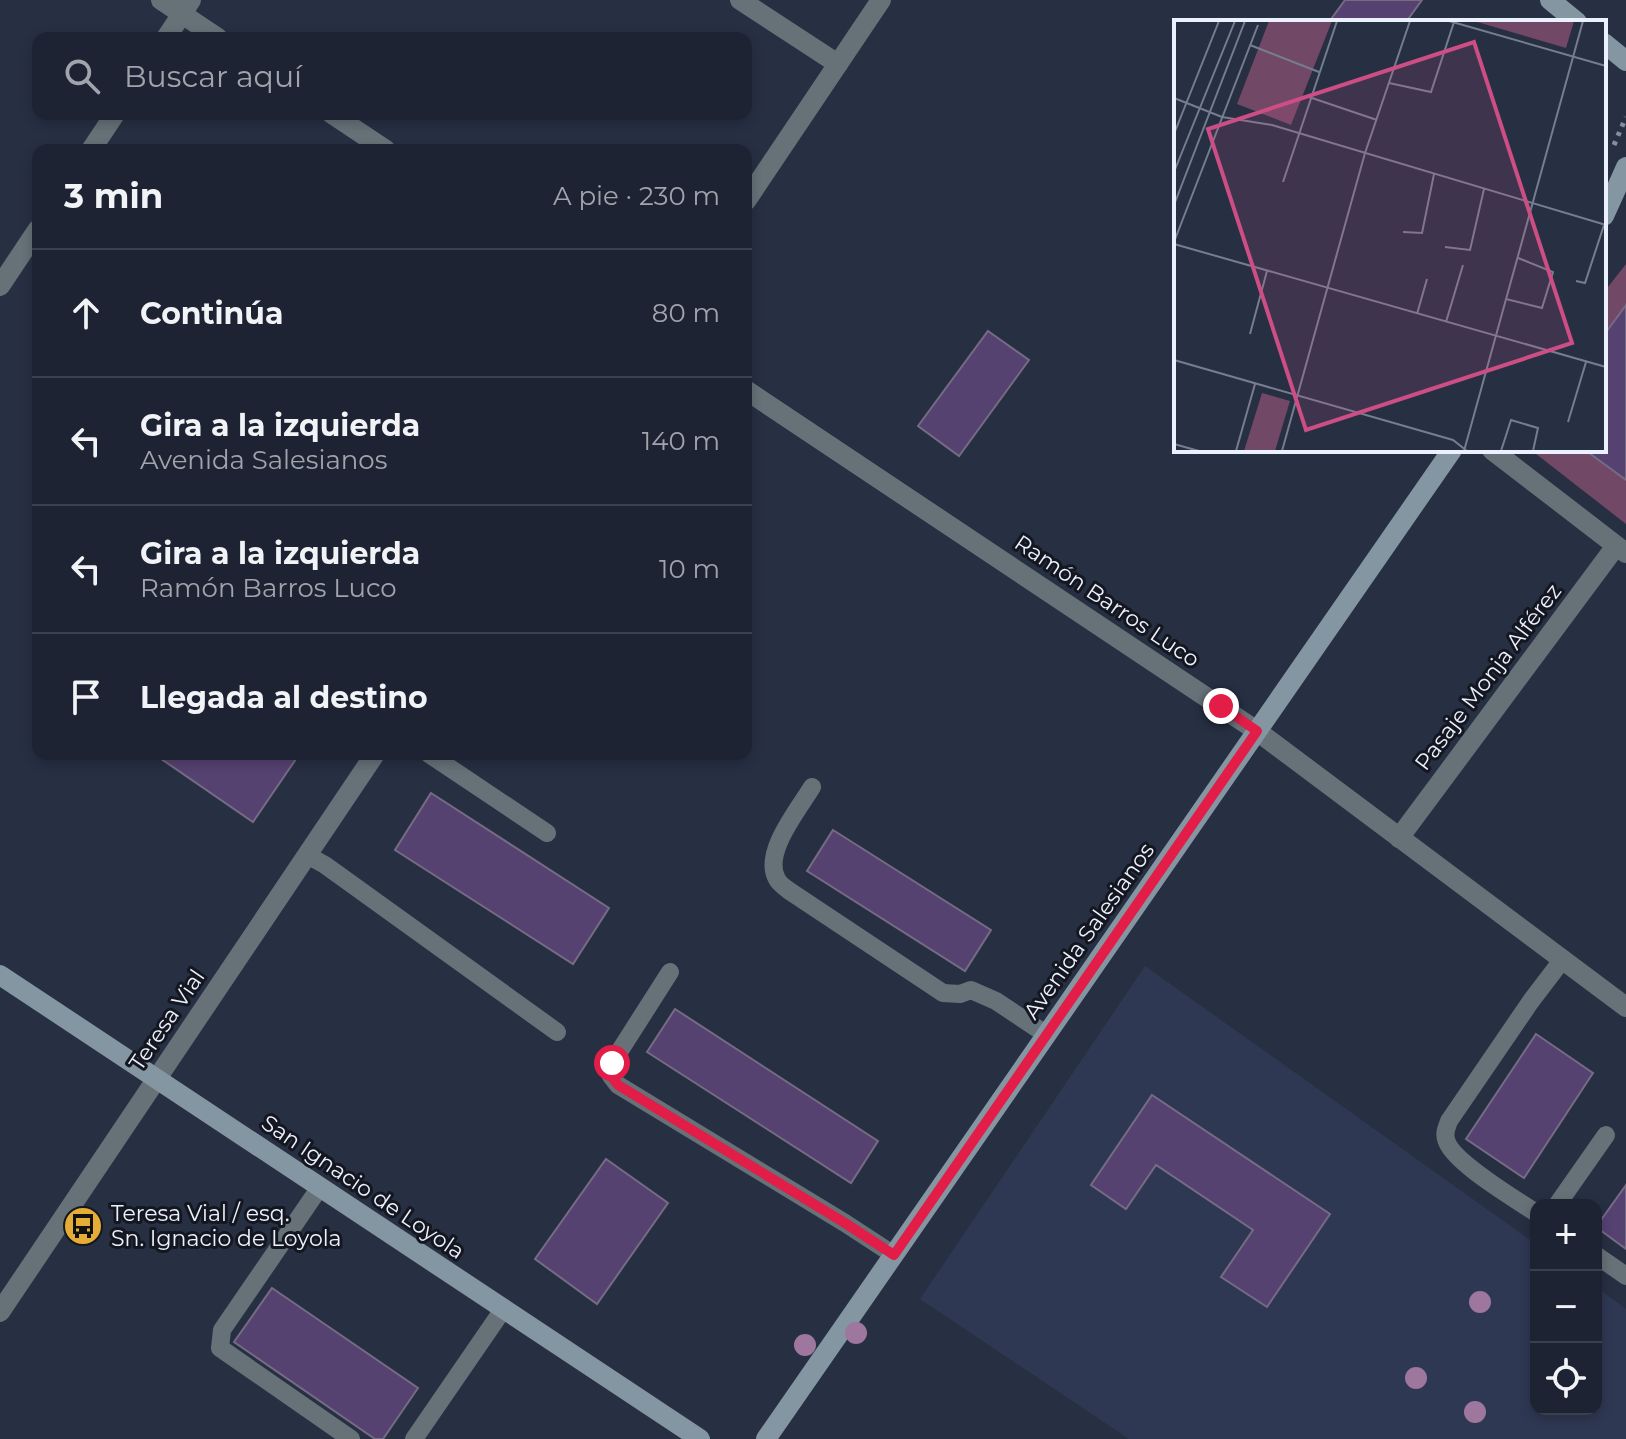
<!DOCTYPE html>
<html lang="es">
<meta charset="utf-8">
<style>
:root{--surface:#1d2332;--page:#252b3a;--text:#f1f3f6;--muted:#a0a4ac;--line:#3b404d}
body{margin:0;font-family:Montserrat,sans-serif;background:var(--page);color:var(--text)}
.controls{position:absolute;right:24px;bottom:24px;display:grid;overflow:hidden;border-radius:16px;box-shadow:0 4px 12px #0003}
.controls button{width:72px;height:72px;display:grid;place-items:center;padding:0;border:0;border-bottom:2px solid var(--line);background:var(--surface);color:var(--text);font:40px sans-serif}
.stop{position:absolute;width:24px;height:24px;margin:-18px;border:6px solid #e11d48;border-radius:50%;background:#fff}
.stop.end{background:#e11d48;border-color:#fff;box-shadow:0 2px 8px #0008}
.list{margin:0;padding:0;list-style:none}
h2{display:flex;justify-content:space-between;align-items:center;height:104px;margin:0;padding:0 32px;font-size:34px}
h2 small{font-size:26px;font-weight:400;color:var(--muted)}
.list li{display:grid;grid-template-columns:52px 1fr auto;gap:24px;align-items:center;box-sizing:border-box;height:128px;padding:0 32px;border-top:2px solid var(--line)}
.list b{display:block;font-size:30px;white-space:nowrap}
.list p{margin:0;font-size:26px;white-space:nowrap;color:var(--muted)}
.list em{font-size:26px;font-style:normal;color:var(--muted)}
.icon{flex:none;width:44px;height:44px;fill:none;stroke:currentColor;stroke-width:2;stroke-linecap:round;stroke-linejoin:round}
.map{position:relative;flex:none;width:1626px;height:1439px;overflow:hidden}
.search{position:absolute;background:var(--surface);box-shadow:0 4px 12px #0003;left:32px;top:32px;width:720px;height:88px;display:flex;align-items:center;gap:20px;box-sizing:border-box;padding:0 28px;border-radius:16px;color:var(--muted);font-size:30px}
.panel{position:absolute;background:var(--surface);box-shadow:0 4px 12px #0003;left:32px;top:144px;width:720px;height:616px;border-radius:16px}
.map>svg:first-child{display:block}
.built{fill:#2f3853}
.green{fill:#714865}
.building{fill:#564271;stroke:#756b83;stroke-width:2}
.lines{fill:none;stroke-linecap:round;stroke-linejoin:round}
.path{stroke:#878d9e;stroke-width:5;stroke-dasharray:4 6;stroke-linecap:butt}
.lane{stroke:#667178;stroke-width:18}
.street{stroke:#667178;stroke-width:20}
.secondary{stroke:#8496a1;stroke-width:20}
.tree{fill:#9d779d}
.route{stroke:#e11d48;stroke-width:10}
.labels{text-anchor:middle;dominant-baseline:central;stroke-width:6;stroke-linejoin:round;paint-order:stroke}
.street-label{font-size:22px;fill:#ecf1ff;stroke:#141720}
.poi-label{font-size:22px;fill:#ecf1ff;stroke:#141720;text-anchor:start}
.inset-road{fill:none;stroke:#767d8e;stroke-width:2}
.view{fill:#cc4e84;fill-opacity:0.15;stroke:#cc4e84;stroke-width:4}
.inset-edge{fill:none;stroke:#ecf1ff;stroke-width:4}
</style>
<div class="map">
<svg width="1626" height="1439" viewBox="0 0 1626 1439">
<rect width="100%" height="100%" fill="#272f43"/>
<!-- built -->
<polygon class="built" points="1145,966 1536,1244 1536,1409 1596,1409 1596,1287 1626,1309 1626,1439 1129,1439 920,1299"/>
<!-- green -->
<polygon class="green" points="1626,264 1626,524 1531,450 1604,450 1604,292"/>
<!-- building -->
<g class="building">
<polygon points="1345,0 1422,0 1406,22 1329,22"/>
<polygon points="1626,305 1626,480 1585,450 1604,450 1604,335"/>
<polygon points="988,331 1029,360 959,456 918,426"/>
<polygon points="154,754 289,754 296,759 253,822"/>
<polygon points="431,793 609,908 573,964 395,850"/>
<polygon points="833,830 991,930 965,971 807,871"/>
<polygon points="675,1009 878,1141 851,1183 647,1052"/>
<polygon points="1536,1034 1593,1073 1524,1178 1466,1139"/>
<polygon points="1152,1095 1330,1214 1267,1307 1221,1277 1253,1230 1156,1165 1126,1209 1091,1185"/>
<polygon points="606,1159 668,1203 597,1304 535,1259"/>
<polygon points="1626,1185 1626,1249 1596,1227"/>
<polygon points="272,1288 418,1388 383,1439 375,1439 234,1342"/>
</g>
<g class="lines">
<!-- path -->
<polyline class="path" points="1614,145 1626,117"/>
<!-- lane -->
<g class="lane">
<polyline points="429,754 547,833"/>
<path d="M812 787C799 809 762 853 777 879 779 884 787 889 791 892L943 993 960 994 971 990 996 1001 1047 1035"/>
<polyline points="307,855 325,865 557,1032"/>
<polyline points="670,972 612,1063 611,1076 618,1085 845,1223 894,1255"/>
<polyline points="320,1187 222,1330 220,1348 351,1439"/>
<polyline points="1557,1205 1606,1135"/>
<path d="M1536 1213C1516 1199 1450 1161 1446 1139 1444 1132 1447 1127 1449 1121L1531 1001 1563 959"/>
<polyline points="1596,1255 1626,1276"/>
<polyline points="414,1439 504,1308"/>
</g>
<!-- street -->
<g class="street">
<polyline points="161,0 218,38"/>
<polyline points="740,0 838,64"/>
<polyline points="166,38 191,0"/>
<polyline points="332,114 386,150"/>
<polyline points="91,150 115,114"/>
<polyline points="746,201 881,0"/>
<polyline points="0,286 38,229"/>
<polyline points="746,390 1257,731 1626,1007"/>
<polyline points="1492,450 1626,553"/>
<polyline points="1399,838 1616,546"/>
<polyline points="0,1312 375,754"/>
</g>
<!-- secondary -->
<g class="secondary">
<polyline points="1550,0 1577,22"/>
<polyline points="1604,43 1626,61"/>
<polyline points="1604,216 1626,167"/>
<polyline points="0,975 700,1439"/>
<polyline points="766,1439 1452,450"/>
</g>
</g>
<!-- trees -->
<g class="tree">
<circle cx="1480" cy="1302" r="11"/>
<circle cx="856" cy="1333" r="11"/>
<circle cx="805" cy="1345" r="11"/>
<circle cx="1416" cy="1378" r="11"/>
<circle cx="1475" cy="1412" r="11"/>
</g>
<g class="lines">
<!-- route -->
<polyline class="route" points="612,1063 611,1076 618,1085 845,1223 894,1255 1257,731 1221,706"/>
</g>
<!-- icons -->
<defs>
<symbol id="bus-disc" viewBox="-11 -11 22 22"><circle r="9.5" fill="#e5ad35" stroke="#141720"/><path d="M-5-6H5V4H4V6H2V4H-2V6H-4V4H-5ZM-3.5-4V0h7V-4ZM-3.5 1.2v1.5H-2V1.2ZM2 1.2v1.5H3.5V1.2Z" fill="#111"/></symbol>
</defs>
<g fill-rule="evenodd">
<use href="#bus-disc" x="61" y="1204" width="44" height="44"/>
</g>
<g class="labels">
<!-- street labels -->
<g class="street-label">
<text transform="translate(1107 601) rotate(34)">Ramón Barros Luco</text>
<text transform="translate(1488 677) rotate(-53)">Pasaje Monja Alférez</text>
<text transform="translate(1089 931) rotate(-55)">Avenida Salesianos</text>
<text transform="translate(167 1020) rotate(-56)">Teresa Vial</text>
<text transform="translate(363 1187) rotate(34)">San Ignacio de Loyola</text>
</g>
<!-- poi labels -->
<g class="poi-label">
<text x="111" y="1213">Teresa Vial / esq.<tspan x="111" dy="25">Sn. Ignacio de Loyola</tspan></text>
</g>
</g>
<!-- overview -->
<g transform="translate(1174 20)">
<rect width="432" height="432" fill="#272f43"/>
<path d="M95 1H158L117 105 63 84ZM300 1H400L392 28ZM88 373 116 381 101 431H70Z" fill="#714865"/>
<path class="inset-road" d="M275 1 432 46M76 25 145 52M215 63 257 72 280 2M135 77 203 100M0 78 48 97 98 105 432 205M0 114 45 1M0 152 61 1M109 162 163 1M0 185 71 1M229 212 248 213 260 154M0 222 84 5M0 224 432 347M271 227 296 230 310 169M402 261 411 263 430 205M332 279 368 288 379 252 344 238M243 294 253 259M272 302 289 245M76 314 93 251M0 340 279 420 293 431M394 402 412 342M0 424 25 431M62 431 81 364M108 431 191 133 236 1M290 431 409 1M327 431 337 400 364 408 359 431"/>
<path class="view" d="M300 22 398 323 132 410 34 109Z"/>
<rect width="432" height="432" class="inset-edge"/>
</g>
</svg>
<div class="controls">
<button>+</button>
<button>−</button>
<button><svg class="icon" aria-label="locate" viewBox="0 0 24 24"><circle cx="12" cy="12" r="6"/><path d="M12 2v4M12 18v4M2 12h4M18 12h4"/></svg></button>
</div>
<div class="stop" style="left:612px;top:1063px"></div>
<div class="stop end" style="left:1221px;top:706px"></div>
<div class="search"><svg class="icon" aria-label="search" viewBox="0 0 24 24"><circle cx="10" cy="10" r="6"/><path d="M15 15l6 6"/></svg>Buscar aquí</div>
<section class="panel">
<h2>3 min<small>A pie · 230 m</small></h2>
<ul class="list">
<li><svg class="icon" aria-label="ahead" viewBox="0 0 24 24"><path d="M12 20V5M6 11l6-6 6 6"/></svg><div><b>Continúa</b></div><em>80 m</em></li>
<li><svg class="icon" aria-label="left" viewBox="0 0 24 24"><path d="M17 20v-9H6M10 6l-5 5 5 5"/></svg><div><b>Gira a la izquierda</b><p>Avenida Salesianos</p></div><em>140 m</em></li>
<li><svg class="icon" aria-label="left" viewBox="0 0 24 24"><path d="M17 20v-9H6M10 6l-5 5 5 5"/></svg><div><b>Gira a la izquierda</b><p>Ramón Barros Luco</p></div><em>10 m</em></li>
<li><svg class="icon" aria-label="arrive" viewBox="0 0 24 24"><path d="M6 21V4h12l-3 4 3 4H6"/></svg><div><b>Llegada al destino</b></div></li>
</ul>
</section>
</div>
